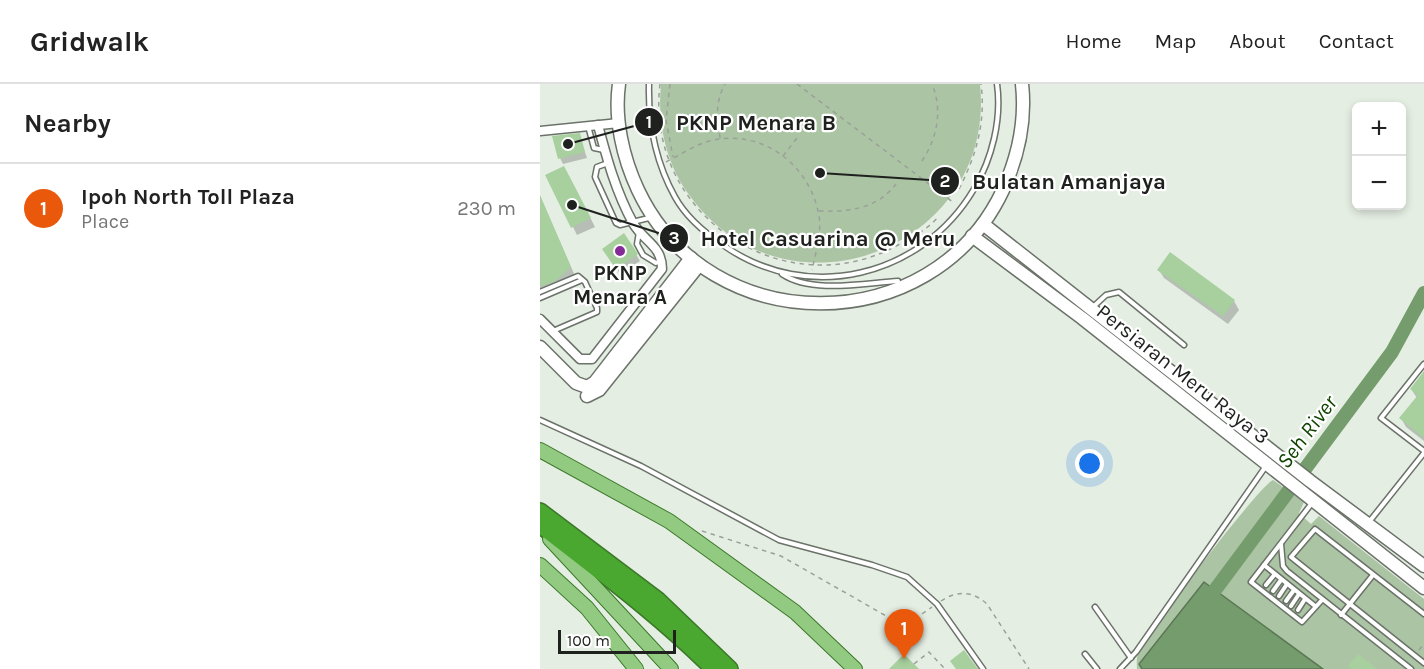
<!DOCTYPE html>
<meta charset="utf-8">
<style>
:root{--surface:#fff;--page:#f2f2f2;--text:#222;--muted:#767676;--line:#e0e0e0;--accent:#ea580c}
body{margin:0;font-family:Karla,sans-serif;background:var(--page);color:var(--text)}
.controls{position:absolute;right:18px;top:18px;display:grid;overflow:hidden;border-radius:9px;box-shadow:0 3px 9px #0003}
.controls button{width:54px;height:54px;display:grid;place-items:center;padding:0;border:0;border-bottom:2px solid var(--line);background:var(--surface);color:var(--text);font:30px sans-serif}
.scale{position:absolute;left:18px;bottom:15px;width:118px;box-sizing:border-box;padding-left:6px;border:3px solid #1e211e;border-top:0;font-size:16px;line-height:21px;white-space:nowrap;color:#1e211e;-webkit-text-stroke:4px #fff;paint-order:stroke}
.you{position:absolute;left:550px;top:380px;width:21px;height:21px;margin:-15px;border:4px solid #fff;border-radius:50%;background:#1a73e8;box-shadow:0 0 0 9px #1a73e833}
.badge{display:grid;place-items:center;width:39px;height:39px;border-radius:50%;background:var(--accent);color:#fff;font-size:20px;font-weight:700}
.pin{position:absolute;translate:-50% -50px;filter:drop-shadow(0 2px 3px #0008)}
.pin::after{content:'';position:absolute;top:32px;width:21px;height:18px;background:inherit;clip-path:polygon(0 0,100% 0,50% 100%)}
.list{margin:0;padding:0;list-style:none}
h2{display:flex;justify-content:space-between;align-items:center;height:78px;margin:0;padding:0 24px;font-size:26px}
h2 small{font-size:20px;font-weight:400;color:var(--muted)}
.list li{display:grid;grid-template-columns:39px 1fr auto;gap:18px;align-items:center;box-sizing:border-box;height:90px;padding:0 24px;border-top:2px solid var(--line)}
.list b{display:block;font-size:22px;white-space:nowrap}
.list p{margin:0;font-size:20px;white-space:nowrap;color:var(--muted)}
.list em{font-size:20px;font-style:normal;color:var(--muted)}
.map{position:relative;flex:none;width:884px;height:585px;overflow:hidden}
header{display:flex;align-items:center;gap:36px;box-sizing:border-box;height:84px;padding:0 30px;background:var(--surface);border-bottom:2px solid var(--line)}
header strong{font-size:28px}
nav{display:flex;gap:33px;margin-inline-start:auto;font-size:21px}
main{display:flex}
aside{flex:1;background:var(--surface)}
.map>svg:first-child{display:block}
.green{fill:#abc4a4}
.water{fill:#759c6c;stroke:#5b7755;stroke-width:1.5}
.shadow{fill:#0003}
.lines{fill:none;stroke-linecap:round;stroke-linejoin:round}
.river{stroke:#759c6c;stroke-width:14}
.building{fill:#a7d09e}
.lane-casing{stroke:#6b7269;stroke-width:7}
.street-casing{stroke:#6b7269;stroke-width:11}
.secondary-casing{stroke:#6b7269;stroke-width:15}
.primary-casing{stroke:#3b7829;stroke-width:16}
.highway-casing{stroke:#3b7829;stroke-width:18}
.path{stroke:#9aa199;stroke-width:1.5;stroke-dasharray:4.5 4.5;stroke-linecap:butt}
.lane{stroke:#fff;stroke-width:4}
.street{stroke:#fff;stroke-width:8}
.secondary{stroke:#fff;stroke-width:12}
.primary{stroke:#92ca82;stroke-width:14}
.highway{stroke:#4aa72f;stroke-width:15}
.poi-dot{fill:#842b98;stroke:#fff;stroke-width:2}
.labels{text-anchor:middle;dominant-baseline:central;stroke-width:4.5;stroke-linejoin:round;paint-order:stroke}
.poi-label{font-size:21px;font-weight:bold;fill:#1e211e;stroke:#fff}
.street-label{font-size:21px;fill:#1e211e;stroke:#fff}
.water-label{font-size:22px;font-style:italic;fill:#104500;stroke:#fff}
.leader{fill:none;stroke:#1e211e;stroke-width:2}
.callout-dot{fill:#1e211e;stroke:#fff;stroke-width:2}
.mark-label{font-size:18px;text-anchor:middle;font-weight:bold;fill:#fff}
.callout-label{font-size:22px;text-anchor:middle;font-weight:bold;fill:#1e211e;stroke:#fff;stroke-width:4.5;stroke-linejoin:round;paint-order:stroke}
</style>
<header>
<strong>Gridwalk</strong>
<nav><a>Home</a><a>Map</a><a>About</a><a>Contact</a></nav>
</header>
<main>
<aside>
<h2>Nearby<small></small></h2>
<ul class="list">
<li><span class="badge">1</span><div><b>Ipoh North Toll Plaza</b><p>Place</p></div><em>230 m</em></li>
</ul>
</aside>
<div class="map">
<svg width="884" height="585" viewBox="0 0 884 585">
<rect width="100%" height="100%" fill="#e5eee3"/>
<!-- green -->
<g class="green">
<path d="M121 0H440C457 164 247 245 150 112 126 80 117 39 121 0Z"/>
<path d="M733 396 764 418 759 429 771 440 779 432 884 515V585H597C597 581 596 575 598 571 607 550 716 405 733 396Z"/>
</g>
<!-- water -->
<polygon class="water" points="664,498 675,506 783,585 602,585 599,580"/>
<!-- shadow -->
<g class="shadow">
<polygon points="39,51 47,74 23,80 20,74"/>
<polygon points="29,92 55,143 37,151 33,143"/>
<polygon points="0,112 35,192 18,206 0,209"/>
<polygon points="84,151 100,177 80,190 67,171"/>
<polygon points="619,186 694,217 699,226 688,240 624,194"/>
<polygon points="884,288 884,357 866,343 861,334 877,314 871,305"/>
</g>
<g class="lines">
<!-- river -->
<polyline class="river" points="675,506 852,268 884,209"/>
</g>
<!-- building -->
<g class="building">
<polygon points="40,49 45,68 18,75 12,52"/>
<polygon points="24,82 51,134 31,144 5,91"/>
<polygon points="0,111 31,183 14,198 0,202"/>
<polygon points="84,149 98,170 76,185 62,165"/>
<polygon points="630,168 695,216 683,232 617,186"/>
<polygon points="884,287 884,354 859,334 878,311 870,305"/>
<polygon points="424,566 438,585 416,585 410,577"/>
<polygon points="364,570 379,585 349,585"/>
<polygon points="818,570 837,585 812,585 808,582"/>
</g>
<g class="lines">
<defs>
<g id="lane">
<path d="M109 0C108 41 115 77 135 113 146 133 165 149 183 161 268 221 382 193 434 105 452 75 462 35 457 0"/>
<polyline points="48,42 54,64 64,66"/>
<polyline points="68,79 57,83 55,93 76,139 80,141 113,133"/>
<polyline points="99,148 97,160 103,171 116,179 121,177"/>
<path d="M242 190C272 210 324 199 358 197"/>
<polyline points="0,208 38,192 45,198 57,224 57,228 13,247"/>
<polyline points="0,214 42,196"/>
<polyline points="553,223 566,211 579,208 644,261"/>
<polyline points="884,280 841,334 884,367"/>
<polyline points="0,336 101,382 239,456 332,481 367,493 397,520 443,585"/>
<polyline points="772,419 711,498 762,538 782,516"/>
<polyline points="829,438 884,369"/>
<polyline points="741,460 743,482 747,487 871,585"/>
<polyline points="724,481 775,522"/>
<polyline points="726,501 735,490"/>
<polyline points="733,507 741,496"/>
<polyline points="739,512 747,500"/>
<polyline points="746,517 754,506"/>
<polyline points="751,522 759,510"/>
<polyline points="555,523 591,574"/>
<polyline points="758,526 765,515"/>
<polyline points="884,530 775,445 751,473 884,579"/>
<polyline points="801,531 833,491"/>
<polyline points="545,570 557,585"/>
<polyline points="580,585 596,568 726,382"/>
</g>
<g id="street">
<polyline points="0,47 79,39"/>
<path d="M0 235 40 275H52L122 185C122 161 103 157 93 139 76 108 67 75 58 41"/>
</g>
<g id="secondary">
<path d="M79 0C74 35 83 74 98 106 169 257 392 257 463 106 478 73 486 36 482 0"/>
<polyline points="443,140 770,397 884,482"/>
<polyline points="432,152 542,234 884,504"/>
<polyline points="0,263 36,299 47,303"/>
<polyline points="47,303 55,298 151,174"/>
<polyline points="47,312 59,306 159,181"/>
</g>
<g id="primary">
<polyline points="0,366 129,437 255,528 315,585"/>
<polyline points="10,455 131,585"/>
<polyline points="0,481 47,524 96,585"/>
</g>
<g id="highway">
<polyline points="0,427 118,516 190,585"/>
<path d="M0 441C60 488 119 531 173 585"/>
</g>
</defs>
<!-- lane casing -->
<use href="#lane" class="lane-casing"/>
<!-- street casing -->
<use href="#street" class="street-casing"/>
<!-- secondary casing -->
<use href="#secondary" class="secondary-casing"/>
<!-- primary casing -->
<use href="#primary" class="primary-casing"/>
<!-- highway casing -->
<use href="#highway" class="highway-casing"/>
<!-- path -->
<g class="path">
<path d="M120 0C104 130 244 224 358 161 373 153 388 145 399 132"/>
<polyline points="130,0 126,36 133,73"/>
<polyline points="257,0 414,119"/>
<path d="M180 54C177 34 175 18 185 0"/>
<polyline points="243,72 257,54"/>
<path d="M382 77C397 54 403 27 392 0"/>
<path d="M126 78C144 69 160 57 180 55 227 49 268 82 278 127 283 146 276 167 272 186"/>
<path d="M419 105C436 72 446 38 441 0"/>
<path d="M279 127C309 128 337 125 356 100"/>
<polyline points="162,447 241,472 355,537 373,536 392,523"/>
<path d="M401 517C417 506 433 507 447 520L489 585"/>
<polyline points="879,566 884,560"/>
<polyline points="374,580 389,568 405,585"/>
</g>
<!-- lane -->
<use href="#lane" class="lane"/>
<!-- street -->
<use href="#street" class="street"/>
<!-- secondary -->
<use href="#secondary" class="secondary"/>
<!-- primary -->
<use href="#primary" class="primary"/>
<!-- highway -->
<use href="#highway" class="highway"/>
</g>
<!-- markers -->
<circle class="poi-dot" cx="80" cy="167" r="6"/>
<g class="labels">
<!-- poi labels -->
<g class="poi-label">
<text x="80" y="189">PKNP<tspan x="80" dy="24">Menara A</tspan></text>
</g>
<!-- street labels -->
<g class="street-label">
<text transform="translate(643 290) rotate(38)">Persiaran Meru Raya 3</text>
</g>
<!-- water labels -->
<g class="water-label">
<text transform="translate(767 348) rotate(-53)">Seh River</text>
</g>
</g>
<!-- callouts -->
<path class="leader" d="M28 60L109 38M280 89L405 97M32 121L134 154"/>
<g class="callout-dot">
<circle cx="28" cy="60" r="6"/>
<circle cx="280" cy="89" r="6"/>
<circle cx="32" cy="121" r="6"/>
<circle cx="109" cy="38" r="15"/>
<circle cx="405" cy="97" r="15"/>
<circle cx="134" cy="154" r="15"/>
</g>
<g class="mark-label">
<text x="109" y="44">1</text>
<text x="405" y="103">2</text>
<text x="134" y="160">3</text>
</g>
<g class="callout-label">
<text x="216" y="46">PKNP Menara B</text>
<text x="529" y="105">Bulatan Amanjaya</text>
<text x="288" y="162">Hotel Casuarina @ Meru</text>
</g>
</svg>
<div class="controls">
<button>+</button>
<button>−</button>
</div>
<div class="scale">100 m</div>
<div class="you"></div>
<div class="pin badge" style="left:364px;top:575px">1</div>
</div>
</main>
